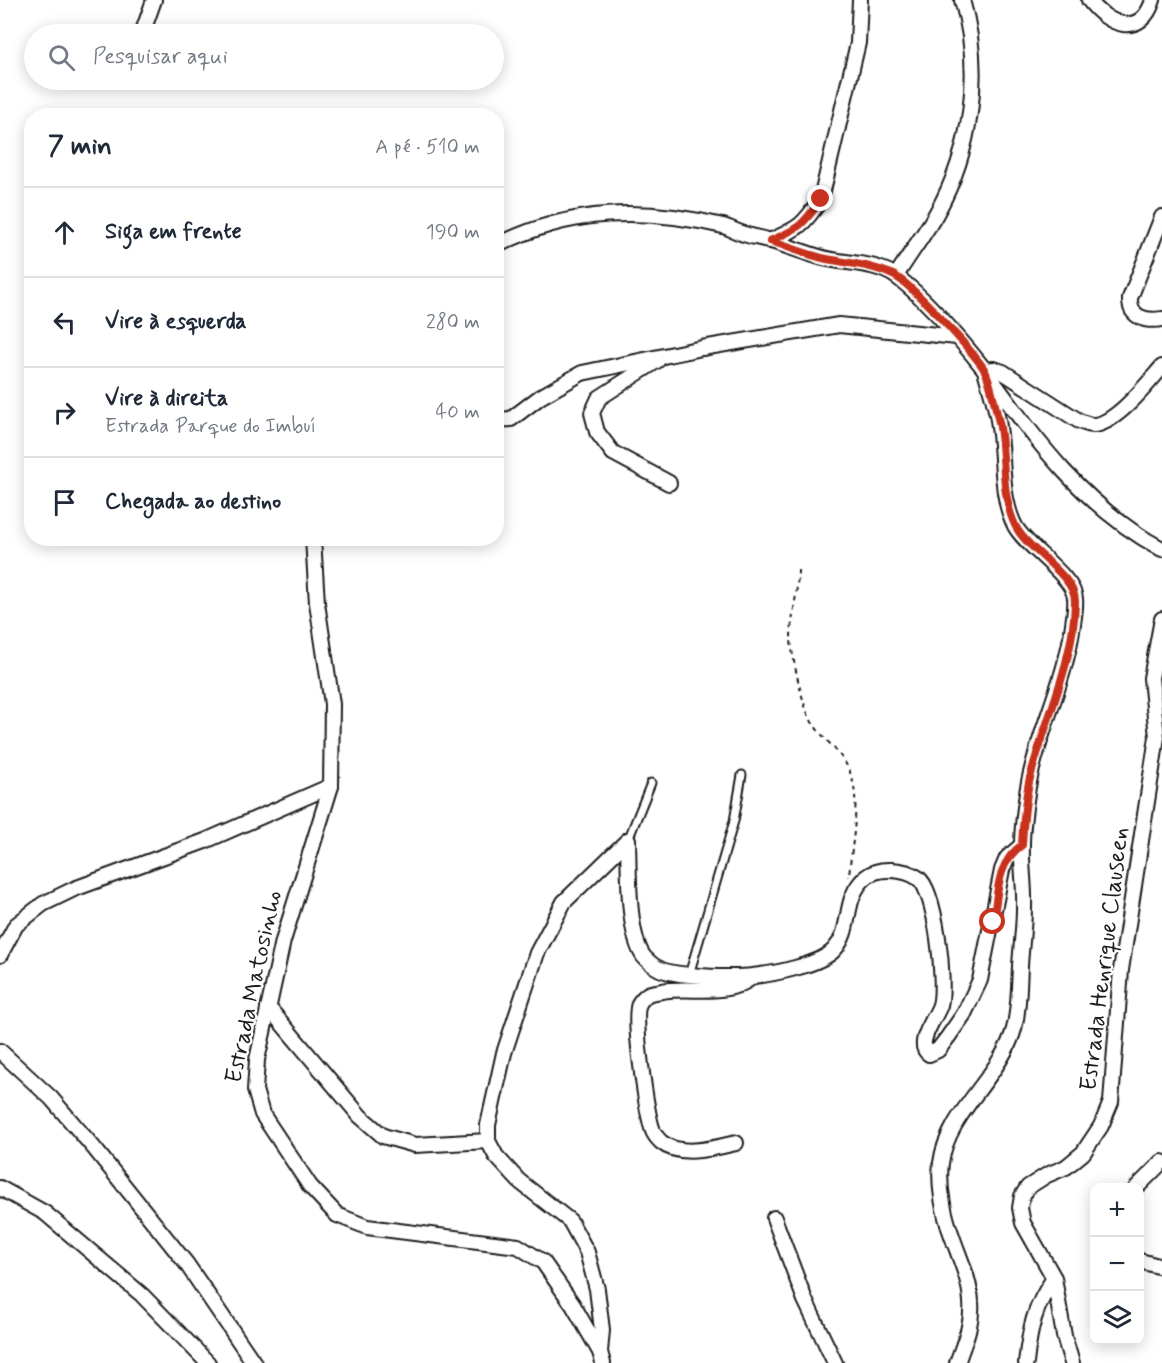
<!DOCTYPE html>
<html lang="pt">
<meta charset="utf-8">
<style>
:root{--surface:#fff;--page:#f2f2f3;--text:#1f2937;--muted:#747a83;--line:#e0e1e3}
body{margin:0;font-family:Mynerve,sans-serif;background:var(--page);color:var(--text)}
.controls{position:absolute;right:18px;bottom:18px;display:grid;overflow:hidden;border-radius:12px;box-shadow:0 3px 15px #0003}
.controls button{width:54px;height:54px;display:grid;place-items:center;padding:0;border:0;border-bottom:2px solid var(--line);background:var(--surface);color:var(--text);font:30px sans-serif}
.stop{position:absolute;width:18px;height:18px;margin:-14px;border:4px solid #c8321e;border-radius:50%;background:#fff}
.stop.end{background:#c8321e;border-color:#fff;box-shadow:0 2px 6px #0008}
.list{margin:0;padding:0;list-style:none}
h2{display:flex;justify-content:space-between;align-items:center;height:78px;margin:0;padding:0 24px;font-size:26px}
h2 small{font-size:20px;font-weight:400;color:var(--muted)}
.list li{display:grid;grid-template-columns:39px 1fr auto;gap:18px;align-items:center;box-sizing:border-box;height:90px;padding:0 24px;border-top:2px solid var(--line)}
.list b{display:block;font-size:22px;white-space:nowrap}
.list p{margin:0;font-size:20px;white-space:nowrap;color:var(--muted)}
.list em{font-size:20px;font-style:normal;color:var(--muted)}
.icon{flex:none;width:33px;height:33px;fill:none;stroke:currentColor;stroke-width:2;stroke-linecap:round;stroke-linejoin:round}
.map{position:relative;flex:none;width:1162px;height:1363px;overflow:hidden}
.search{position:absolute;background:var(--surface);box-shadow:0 3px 15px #0003;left:24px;top:24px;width:480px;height:66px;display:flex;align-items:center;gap:15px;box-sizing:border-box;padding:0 21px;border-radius:33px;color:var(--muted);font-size:22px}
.panel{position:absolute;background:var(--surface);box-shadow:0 3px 15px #0003;left:24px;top:108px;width:480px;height:438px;border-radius:24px}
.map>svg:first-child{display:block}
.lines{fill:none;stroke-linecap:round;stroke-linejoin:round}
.service-casing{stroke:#1c1c1c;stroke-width:11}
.minor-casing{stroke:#1c1c1c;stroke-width:18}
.path{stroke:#1c1c1c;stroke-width:2;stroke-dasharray:4.5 4.5;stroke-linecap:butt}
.service{stroke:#fff;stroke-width:7}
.minor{stroke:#fff;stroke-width:14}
.route{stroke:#c8321e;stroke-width:8}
.labels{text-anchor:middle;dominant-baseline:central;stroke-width:4.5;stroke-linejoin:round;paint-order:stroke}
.street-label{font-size:24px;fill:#1c1c1c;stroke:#fff}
</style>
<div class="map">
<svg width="1162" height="1363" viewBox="0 0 1162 1363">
<rect width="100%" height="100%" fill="#fff"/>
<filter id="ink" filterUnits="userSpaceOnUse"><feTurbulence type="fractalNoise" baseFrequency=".0167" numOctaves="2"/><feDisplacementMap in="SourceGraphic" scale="12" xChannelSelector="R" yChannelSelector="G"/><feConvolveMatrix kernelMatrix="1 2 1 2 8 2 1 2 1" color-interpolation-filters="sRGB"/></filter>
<g filter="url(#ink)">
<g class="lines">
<defs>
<g id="service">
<polyline points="628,840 651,783"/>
<polyline points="689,975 734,821 742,775"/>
</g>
<g id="minor">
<path d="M1089 0C1107 25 1141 39 1153 0"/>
<polyline points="142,34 154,0"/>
<path d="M1162 217 1130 298C1129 317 1145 322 1162 319"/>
<path d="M770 241C799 228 803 226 821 199L858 43 860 0"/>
<path d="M496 246C570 208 644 207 723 226 730 228 737 232 744 234 753 237 762 238 771 241 788 246 805 253 823 258 847 264 876 262 897 277 928 300 961 340 985 370L994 369 1003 372 1079 421C1083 422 1088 425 1093 425 1115 425 1148 383 1162 367"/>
<path d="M896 276C909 255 924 235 936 214 972 151 983 70 962 0"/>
<polyline points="658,360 599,398 592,413 597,432 613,453 669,483"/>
<polyline points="496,420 511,419 540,397 582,373 702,348 839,325 957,337"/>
<polyline points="331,786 283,941 257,1060 255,1090 262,1114 310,1186 337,1215 367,1227 518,1246 543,1262 573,1305 600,1352"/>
<path d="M628 840C629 869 627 934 644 957 647 960 653 966 658 968 672 977 735 978 753 976 773 974 820 965 834 950 854 929 841 899 866 877 879 866 905 869 918 878 936 890 946 984 940 1005 936 1018 914 1044 929 1054L938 1050 948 1037 964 1014 980 980 1002 870 1007 858 1022 845"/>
<polyline points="0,955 16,925 43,904 74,889 205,841 331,786 332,704 317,603 313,538"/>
<polyline points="268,1007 360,1116 383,1136 415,1145 488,1141"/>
<polyline points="0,1051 51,1098 94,1148 186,1263 254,1363"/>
<path d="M736 1143C715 1148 680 1158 661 1142 658 1139 654 1134 653 1131 647 1115 632 1017 639 1004 640 1001 646 995 648 994 652 992 658 992 662 991 690 986 727 997 751 978"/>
<polyline points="0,1188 45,1213 142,1295 208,1363"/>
<polyline points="1136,1188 1162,1162"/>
<polyline points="774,1218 805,1300 835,1363"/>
<polyline points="1140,1261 1162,1267"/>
<polyline points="603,1363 600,1352 602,1330 597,1289 587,1252 570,1221 519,1181 496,1156 488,1141 488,1125 504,1053 537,953 564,902 628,840"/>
<path d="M957 1363C964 1343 973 1323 971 1302 970 1279 959 1257 952 1236 944 1215 938 1186 941 1163 947 1113 1001 1076 1014 1029 1019 1009 1019 987 1020 966 1021 947 1024 928 1024 908 1025 887 1021 866 1022 845 1022 825 1025 806 1028 787 1038 731 1066 681 1073 624 1074 616 1076 606 1075 598 1073 576 1027 548 1015 526 1000 497 1004 458 999 427 997 408 990 389 985 370 1034 439 1086 509 1162 549"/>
<path d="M1026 1363C1030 1327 1034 1308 1054 1278"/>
<polyline points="1072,1363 1064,1336 1054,1278 1023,1223 1020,1208 1022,1196 1028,1187 1047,1175 1066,1167 1083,1153 1101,1126 1111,1102 1121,970 1157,737 1151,678 1162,619"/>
</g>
</defs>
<!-- service casing -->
<use href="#service" class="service-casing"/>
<!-- minor casing -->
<use href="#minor" class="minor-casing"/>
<!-- path -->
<path class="path" d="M798 570C798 592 791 618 791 638 791 653 802 701 808 714 816 733 833 744 844 761 865 791 851 842 849 877"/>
<!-- service -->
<use href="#service" class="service"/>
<!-- minor -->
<use href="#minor" class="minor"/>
</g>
</g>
<g class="lines" filter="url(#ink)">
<!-- route -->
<path class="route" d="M821 199C803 226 799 228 770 241 789 247 808 255 827 259 849 263 871 265 893 275 910 282 973 352 984 369 991 381 995 407 999 422 1006 455 1000 493 1015 525 1026 550 1076 575 1075 602 1074 664 1044 722 1029 782 1025 802 1023 824 1022 845 996 863 998 894 993 922"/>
</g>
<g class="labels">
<!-- street labels -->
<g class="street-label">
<text transform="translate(1105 959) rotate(-83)">Estrada Henrique Clauseen</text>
<text transform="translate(254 987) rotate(-78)">Estrada Matosinho</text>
</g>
</g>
</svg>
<div class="controls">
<button>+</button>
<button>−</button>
<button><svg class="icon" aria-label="layers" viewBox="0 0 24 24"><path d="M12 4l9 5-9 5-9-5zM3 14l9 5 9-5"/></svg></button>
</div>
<div class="stop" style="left:993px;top:922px"></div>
<div class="stop end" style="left:821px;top:199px"></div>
<div class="search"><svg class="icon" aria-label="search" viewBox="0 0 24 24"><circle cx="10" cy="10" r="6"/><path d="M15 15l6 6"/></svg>Pesquisar aqui</div>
<section class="panel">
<h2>7 min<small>A pé · 510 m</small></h2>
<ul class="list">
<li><svg class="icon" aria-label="ahead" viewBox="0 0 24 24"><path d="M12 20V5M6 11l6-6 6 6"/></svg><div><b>Siga em frente</b></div><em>190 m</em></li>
<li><svg class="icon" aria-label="left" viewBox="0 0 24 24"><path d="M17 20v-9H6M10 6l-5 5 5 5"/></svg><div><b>Vire à esquerda</b></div><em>280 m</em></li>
<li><svg class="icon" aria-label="right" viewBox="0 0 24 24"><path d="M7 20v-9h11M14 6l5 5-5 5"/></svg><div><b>Vire à direita</b><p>Estrada Parque do Imbuí</p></div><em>40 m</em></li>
<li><svg class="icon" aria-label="arrive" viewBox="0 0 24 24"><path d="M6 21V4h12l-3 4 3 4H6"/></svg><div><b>Chegada ao destino</b></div></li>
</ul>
</section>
</div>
